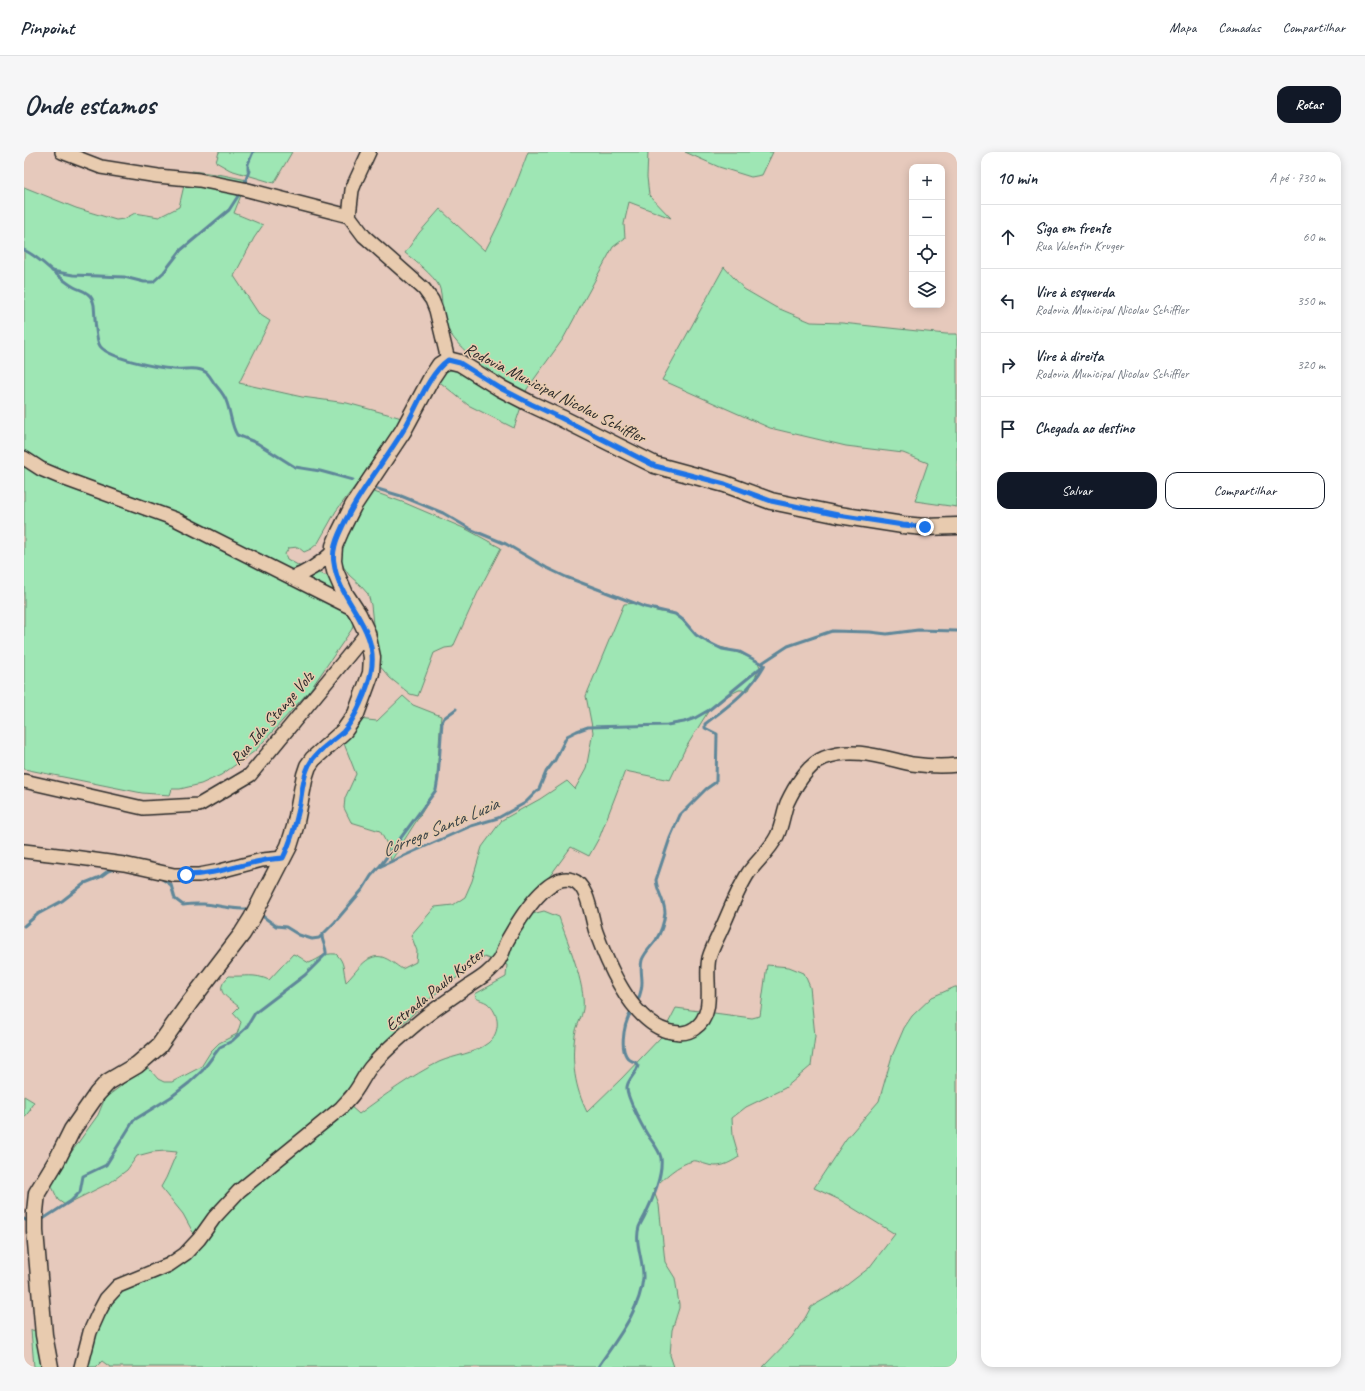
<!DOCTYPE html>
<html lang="pt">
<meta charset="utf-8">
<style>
:root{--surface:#fff;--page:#f6f6f7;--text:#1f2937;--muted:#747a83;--line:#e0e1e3;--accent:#111827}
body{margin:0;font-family:Caveat,sans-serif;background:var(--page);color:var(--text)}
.controls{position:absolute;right:12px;top:12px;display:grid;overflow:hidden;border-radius:8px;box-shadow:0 2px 10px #0003}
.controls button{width:36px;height:36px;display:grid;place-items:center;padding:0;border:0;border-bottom:1px solid var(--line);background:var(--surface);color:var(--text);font:20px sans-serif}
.stop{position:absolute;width:12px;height:12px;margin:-9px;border:3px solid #1a73e8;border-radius:50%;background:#fff}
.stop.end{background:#1a73e8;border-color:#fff;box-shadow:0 1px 4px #0008}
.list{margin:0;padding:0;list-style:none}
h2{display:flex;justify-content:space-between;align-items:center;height:52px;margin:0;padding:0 16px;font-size:17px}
h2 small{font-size:13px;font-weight:400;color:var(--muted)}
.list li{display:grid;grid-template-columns:26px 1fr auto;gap:12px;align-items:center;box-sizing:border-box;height:64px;padding:0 16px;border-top:1px solid var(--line)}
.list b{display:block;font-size:15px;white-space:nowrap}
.list p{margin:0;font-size:13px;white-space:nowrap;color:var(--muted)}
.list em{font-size:13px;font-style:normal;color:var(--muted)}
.actions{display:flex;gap:8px;padding:12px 16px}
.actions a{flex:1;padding:9px 0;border:1px solid var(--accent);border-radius:12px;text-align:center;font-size:14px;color:var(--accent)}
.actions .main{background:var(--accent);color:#fff}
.icon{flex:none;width:22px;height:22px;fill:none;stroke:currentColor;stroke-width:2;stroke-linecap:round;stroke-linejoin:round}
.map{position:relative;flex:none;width:933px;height:1215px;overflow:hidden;border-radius:12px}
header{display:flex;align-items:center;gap:24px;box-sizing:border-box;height:56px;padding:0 20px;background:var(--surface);border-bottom:1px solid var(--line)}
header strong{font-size:19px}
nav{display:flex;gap:22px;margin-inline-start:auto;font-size:14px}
.intro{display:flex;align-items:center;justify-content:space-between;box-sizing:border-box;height:96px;padding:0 24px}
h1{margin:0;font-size:28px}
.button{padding:10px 18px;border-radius:12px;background:var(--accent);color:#fff;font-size:14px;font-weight:700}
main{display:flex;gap:24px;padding:0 24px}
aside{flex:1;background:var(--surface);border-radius:12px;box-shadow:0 2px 10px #0003}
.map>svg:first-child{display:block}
.green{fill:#9ee6b4;stroke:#648870;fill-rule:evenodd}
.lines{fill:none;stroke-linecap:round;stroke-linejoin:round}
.stream{stroke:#5f8799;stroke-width:3}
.minor-casing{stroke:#2b2b2b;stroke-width:16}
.tertiary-casing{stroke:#2b2b2b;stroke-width:19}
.minor{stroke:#e8cbaf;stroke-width:13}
.tertiary{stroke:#e8cbaf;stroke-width:16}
.route{stroke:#1a73e8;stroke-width:5}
.labels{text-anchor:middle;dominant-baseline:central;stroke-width:3;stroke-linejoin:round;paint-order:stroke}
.street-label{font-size:17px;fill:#2b2b2b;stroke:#e8cbaf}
.water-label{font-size:18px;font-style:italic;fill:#384247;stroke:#e8cbaf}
</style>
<header>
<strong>Pinpoint</strong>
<nav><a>Mapa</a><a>Camadas</a><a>Compartilhar</a></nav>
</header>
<div class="intro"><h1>Onde estamos</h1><a class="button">Rotas</a></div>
<main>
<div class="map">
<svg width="933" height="1215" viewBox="0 0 933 1215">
<rect width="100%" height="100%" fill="#e6c9bc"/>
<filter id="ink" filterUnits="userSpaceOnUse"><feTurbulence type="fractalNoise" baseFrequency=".025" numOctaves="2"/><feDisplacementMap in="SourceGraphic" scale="8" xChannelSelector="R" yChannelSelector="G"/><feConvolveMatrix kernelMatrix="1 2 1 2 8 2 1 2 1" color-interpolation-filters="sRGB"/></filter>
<g filter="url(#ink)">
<!-- green -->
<g class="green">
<polygon points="195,0 268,0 250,31 206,18 192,10"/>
<path d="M504 0H624L623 25 625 43 647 66 605 50 600 72 601 86 589 95 539 187 503 237 490 276 444 253 417 231 408 230C424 214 433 217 454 218L455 210C441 200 425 185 420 168 417 157 419 144 415 134 410 124 390 108 381 101L395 81 416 57 461 99C478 67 492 34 504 0Z"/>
<polygon points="661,0 749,0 738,23 727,25 695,15"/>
<polygon points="168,19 199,23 223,28 210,61 239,73 230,86 210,124 235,162 246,169 215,231 278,245 323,251 378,266 332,333 312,359 294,391 287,397 280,400 274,395 265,396 261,402 263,407 281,417 304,424 317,430 334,455 328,477 286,538 231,599 197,623 177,632 156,637 148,637 146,643 118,641 0,617 0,35 52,56 92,68 100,67 111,61 135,65 155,55 161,29"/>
<polygon points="700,115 720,137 751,155 787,170 818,171 922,182 933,182 933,355 891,349 904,311 879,301 822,294 746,276 638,228"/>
<polygon points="339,336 381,351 444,378 477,396 454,440 429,495 421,496 410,501 394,544 386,542 366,526 354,512 349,484 349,472 347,453 344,442 336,433 325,423 319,414 313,401"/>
<path d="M614 451C625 457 636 462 648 460L658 468 672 484 688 493 704 497 733 508 736 515 725 538H715L701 545 685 558 661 597 646 628 601 619 576 684 565 704 547 695 515 739 508 762 520 759 535 765C543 789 562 833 559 857 558 866 552 874 551 883 547 910 551 936 563 960L598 926 637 885 652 856 728 866 736 864 743 813 765 815 780 821 786 835 791 884 787 914 761 936 722 955 708 966 709 984 715 1005C704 1012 695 1017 681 1012 677 1011 673 1008 669 1009 654 1012 640 1026 629 1037L635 1053 641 1110 651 1126 655 1152V1156L648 1178 646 1203 650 1215H86L78 1209 72 1215H55L58 1204 100 1127 160 1097 171 1084 159 1062 137 1035 142 1026 153 1000 142 999 128 1000 113 1004 103 1018 87 1030 41 1053 34 1048 26 1030 74 963 81 946 97 934 120 911 134 927 140 930H148L177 915 187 899 195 891 213 882 217 870 209 861 215 855C204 845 188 840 205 824 221 825 230 821 245 828L269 802C276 804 279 808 285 811 298 806 298 801 312 802 321 810 319 818 322 830 332 821 342 801 358 805 365 807 372 813 378 817L392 810 393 799 387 783 411 755 429 753 441 745 448 729 458 695 478 668 516 647 543 629 551 637 562 617 569 580 562 544 600 452ZM460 805 483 813 482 825 451 842 452 846C455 848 460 849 463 851 476 861 477 881 464 891 450 902 431 903 415 910 387 924 361 943 335 962L325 953 351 903 377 873 410 843Z"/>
<polygon points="379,544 389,553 417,564 412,638 367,709 364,694 356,679 327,670 320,656 321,646 332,622 319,589 334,567 353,569"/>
<polygon points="931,835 933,835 933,1215 739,1215 768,1185 781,1166 787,1155 815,1139 845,1116 871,1082 816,1048 790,1036 822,987 855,949 868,904 880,876 888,864 908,845"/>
<polygon points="0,944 10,950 6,956 7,957 0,966"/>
<polygon points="7,1178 25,1180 26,1215 10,1215"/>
</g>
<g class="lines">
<!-- stream -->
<g class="stream">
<polyline points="221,30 225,19 224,18 224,12 229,0"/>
<path d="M0 98C19 107 32 125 50 135 55 138 60 138 64 142 68 145 69 148 70 153 71 163 71 182 75 192 80 206 135 216 150 217 161 218 174 214 183 221 186 224 188 228 190 231 195 237 201 243 203 251 207 262 207 273 213 283L233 291 271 315 296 319 329 328"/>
<polyline points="28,119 49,123 100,125 120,130 129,130 140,120 157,98 205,58 216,41"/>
<polyline points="347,335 377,344 419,361 448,378 482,392 523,416 542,425 621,455 651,462 659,468 672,483 680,488 698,497 716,500 740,513"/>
<polyline points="738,511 764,494 808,479 846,480 863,482 894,478 933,479"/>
<polyline points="356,714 412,638 414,626 418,570 420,566 432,557"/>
<path d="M135 725 147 733 151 747 159 753C184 749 200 757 223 757"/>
<polyline points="237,763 252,774 262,775 275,783 288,787 295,786 311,770 339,737 347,724 355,715 447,674 474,666 501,651 515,637 522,620 531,608 543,584 553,579 564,575 643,573 660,570 671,566 685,558 740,513"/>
<polyline points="0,774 14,762 38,749 61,731 76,725 84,719 93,716"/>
<path d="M614 848C616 843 618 836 618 830 618 823 616 816 618 808 621 800 627 795 632 788 637 780 640 770 641 761 641 749 633 740 632 728L646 686 656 663 682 637 692 630 693 582 681 576V572C703 555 726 539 740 514V513"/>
<polyline points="0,1067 3,1069"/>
<path d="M19 1067 47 1049 56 1040 59 1024 82 1013 110 968 147 945 165 931 178 919 196 895 208 889 222 876 231 861 281 823 302 802C303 796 298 790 298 784"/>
<polyline points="0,1213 1,1215"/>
<path d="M574 1215C592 1188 616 1159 619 1126 620 1109 610 1091 615 1075 617 1070 620 1066 622 1061 629 1047 639 1022 637 1006 635 997 628 990 623 982 618 974 602 944 603 935 604 927 612 922 614 914L611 910C592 906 600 872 607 860"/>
</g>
<defs>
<g id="minor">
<polyline points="38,0 77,15 134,24 175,28 220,37 325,64"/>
<polyline points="345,0 332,28 328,38 325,64 340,84 400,137 408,148 412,158 424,208"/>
<polyline points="0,306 17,317 41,327 151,367 330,457"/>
<path d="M268 426C284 420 296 412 309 400"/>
<polyline points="0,629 119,656 175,653 226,623 343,481"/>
<polyline points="0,699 42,704 100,712 150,723 175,723 196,719 238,708 259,706"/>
<path d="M57 1215 66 1180 74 1162 82 1147 94 1134 145 1113 161 1102 175 1087 190 1066 215 1039 317 956C321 951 326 947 330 941 336 933 340 924 346 916 360 899 380 882 397 868 412 856 429 845 446 833 457 826 468 819 475 808 479 802 480 795 483 789 493 771 523 720 548 728 565 733 567 766 572 780 584 813 607 868 643 879 652 881 662 883 671 876 693 861 680 827 685 806 688 796 693 787 697 778 706 759 713 738 725 720 734 708 746 698 753 684 758 674 759 662 763 651 770 636 784 612 800 606 828 594 860 606 888 612 903 614 918 615 933 613"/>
</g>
<polyline id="tertiary" points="26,1215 20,1183 11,1079 11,1060 13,1041 33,1008 48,978 73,942 84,930 113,913 135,894 166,850 218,782 228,766 265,694 271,675 281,623 284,614 289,607 320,579 332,562 347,521 348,505 343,481 334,462 321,442 311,419 309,409 310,394 316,380 329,354 379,279 408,225 416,213 424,208 436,211 476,236 507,252 537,266 631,313 701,332 747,349 815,363 879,373 901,375 933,374"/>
</defs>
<!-- minor casing -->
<use href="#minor" class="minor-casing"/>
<!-- tertiary casing -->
<use href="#tertiary" class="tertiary-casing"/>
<!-- minor -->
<use href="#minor" class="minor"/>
<!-- tertiary -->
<use href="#tertiary" class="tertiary"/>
</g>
</g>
<g class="lines" filter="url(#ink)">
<!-- route -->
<path class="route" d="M162 723C189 723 212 714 237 709 244 707 252 707 259 706 268 688 272 671 276 652 278 639 279 625 285 613 292 599 308 590 319 580 331 568 344 536 347 520 356 475 315 451 310 411 308 401 311 391 315 382 331 345 358 313 379 279 392 258 404 222 424 208L436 211 476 236 507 252 537 266 631 314 701 332 747 349 814 363 879 373 901 375"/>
</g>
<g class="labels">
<!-- street labels -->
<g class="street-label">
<text transform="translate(531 241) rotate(27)">Rodovia Municipal Nicolau Schiffler</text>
<text transform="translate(248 566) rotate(-49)">Rua Ida Stange Volz</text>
<text transform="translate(411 837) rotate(-39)">Estrada Paulo Kuster</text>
</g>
<!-- water labels -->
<g class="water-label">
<text transform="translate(416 675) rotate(-23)">Córrego Santa Luzia</text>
</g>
</g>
</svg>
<div class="controls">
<button>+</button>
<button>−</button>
<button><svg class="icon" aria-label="locate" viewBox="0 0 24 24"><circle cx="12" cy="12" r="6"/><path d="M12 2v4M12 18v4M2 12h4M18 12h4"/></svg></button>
<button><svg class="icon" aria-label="layers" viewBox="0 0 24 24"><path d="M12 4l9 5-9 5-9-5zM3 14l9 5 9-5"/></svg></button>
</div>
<div class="stop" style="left:162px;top:723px"></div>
<div class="stop end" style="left:901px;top:375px"></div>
</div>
<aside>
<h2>10 min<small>A pé · 730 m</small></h2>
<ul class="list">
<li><svg class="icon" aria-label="ahead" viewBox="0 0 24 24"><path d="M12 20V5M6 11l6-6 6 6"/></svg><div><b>Siga em frente</b><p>Rua Valentin Kruger</p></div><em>60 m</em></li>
<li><svg class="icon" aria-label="left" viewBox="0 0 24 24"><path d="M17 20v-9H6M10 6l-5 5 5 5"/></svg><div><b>Vire à esquerda</b><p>Rodovia Municipal Nicolau Schiffler</p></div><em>350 m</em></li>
<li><svg class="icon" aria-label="right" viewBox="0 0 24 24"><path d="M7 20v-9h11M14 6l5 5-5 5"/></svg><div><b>Vire à direita</b><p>Rodovia Municipal Nicolau Schiffler</p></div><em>320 m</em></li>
<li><svg class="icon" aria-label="arrive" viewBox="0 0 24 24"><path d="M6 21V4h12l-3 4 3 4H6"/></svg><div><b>Chegada ao destino</b></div></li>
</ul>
<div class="actions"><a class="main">Salvar</a><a>Compartilhar</a></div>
</aside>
</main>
